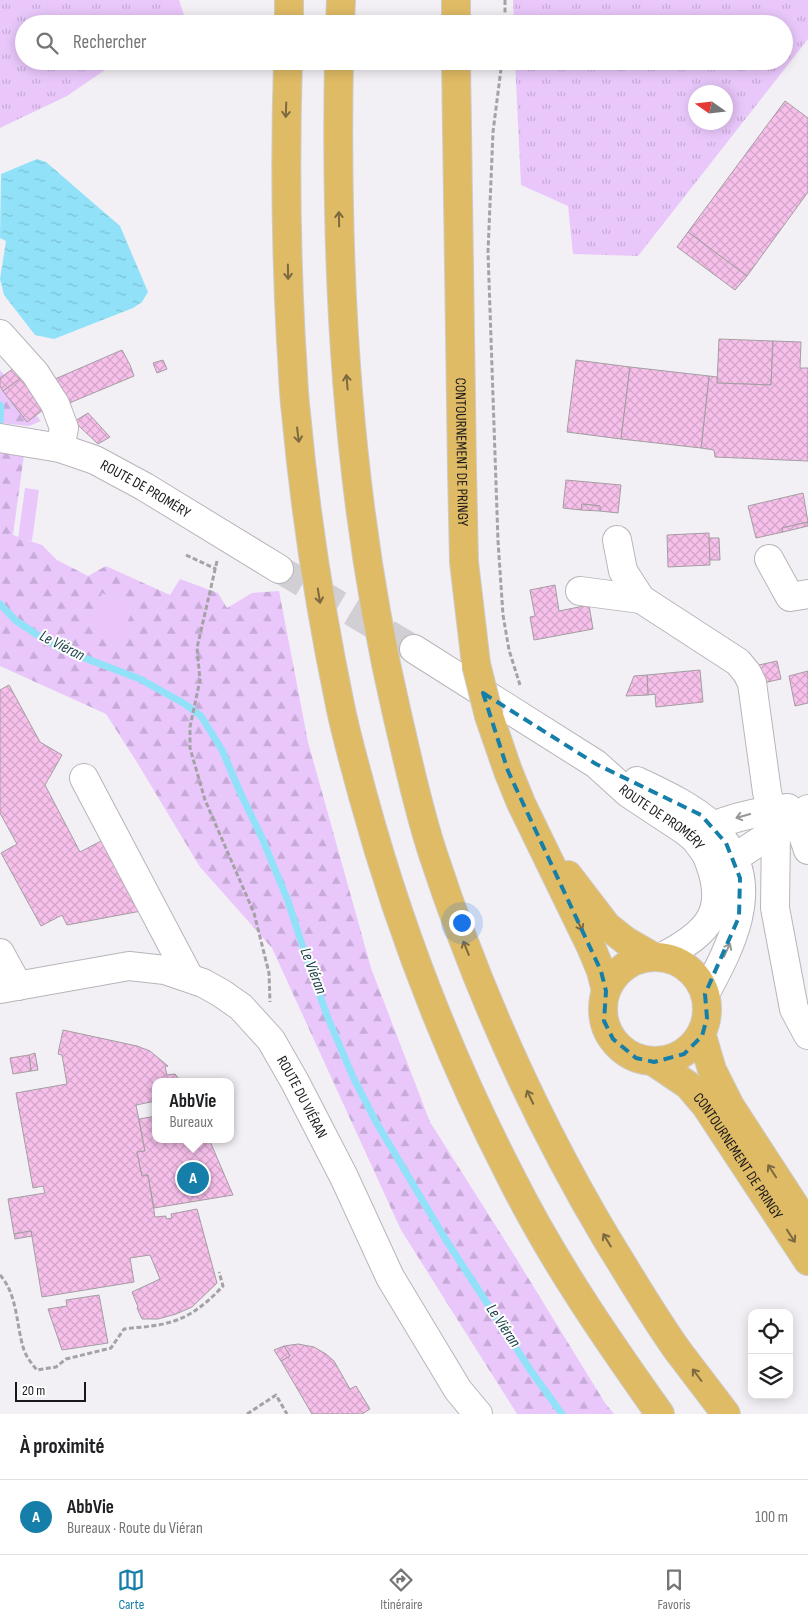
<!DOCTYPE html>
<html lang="fr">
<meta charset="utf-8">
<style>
:root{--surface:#fff;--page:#f6f6f6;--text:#202124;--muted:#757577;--line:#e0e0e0;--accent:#167fa9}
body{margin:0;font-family:"Sofia Sans Condensed",sans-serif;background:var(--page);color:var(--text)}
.controls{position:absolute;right:15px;bottom:15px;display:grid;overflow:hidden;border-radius:10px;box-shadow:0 2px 12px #0003}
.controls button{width:45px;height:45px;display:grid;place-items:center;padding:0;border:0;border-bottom:1px solid var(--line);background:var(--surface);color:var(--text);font:25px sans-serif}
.compass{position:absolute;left:688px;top:85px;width:45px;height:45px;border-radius:50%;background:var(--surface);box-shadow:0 2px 12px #0003;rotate:284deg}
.scale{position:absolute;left:15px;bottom:12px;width:71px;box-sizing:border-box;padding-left:5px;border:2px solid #181719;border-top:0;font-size:14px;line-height:18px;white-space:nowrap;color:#181719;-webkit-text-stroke:4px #fff;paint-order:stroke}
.you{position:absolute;left:461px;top:922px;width:18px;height:18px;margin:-12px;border:4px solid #fff;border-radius:50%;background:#1a73e8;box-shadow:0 0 0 8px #1a73e833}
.badge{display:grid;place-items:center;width:32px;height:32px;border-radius:50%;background:var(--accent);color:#fff;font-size:16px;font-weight:700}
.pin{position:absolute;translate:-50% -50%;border:2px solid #fff;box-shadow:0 1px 5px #0006}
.popup{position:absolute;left:152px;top:1078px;width:82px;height:65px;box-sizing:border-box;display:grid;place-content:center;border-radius:10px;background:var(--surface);filter:drop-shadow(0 1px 4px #0005);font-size:16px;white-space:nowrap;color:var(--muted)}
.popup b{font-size:19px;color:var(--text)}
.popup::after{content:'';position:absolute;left:50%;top:100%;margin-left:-10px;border:10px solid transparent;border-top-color:var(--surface)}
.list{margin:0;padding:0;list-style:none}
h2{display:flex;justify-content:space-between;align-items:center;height:65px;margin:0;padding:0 20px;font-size:21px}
h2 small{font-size:16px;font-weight:400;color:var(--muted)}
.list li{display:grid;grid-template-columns:32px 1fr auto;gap:15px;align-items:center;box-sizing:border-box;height:75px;padding:0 20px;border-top:1px solid var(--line)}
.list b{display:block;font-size:19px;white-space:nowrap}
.list p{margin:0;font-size:16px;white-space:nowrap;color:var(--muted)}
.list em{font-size:16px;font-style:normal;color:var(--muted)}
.icon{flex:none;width:28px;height:28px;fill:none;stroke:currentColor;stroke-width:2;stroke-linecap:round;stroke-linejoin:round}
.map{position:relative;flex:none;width:808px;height:1414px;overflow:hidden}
.search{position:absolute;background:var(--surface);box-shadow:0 2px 12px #0003;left:15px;right:15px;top:15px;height:55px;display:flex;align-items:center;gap:12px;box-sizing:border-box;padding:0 18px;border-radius:28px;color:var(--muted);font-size:19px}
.sheet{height:140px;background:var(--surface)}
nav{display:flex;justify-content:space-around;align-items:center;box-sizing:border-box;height:70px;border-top:1px solid var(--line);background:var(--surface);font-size:14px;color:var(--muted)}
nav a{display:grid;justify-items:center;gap:2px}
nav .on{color:var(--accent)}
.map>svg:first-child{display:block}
.grass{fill:url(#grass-tufts);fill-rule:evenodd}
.forest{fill:url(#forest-firs)}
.park{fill:#e9c7fb}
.water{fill:url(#water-ripples)}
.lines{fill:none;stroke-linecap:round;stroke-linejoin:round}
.stream{stroke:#91e2f8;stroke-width:7}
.building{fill:url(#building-cross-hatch);stroke:#a39ea1}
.minor-tunnel{stroke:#d2cfd4;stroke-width:28;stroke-dasharray:28 14;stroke-linecap:butt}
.minor-casing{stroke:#b8b5ba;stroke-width:30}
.highway-casing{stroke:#ccc;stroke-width:30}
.path{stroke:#a5a2a6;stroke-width:3;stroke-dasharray:5 2.5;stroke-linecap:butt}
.minor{stroke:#fff;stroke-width:28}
.highway{stroke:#e0bb65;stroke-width:28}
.highway-bridge-casing{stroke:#ccc;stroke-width:30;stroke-linecap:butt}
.highway-bridge{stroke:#e0bb65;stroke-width:28}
.oneway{stroke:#7c693f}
.oneway2{stroke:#979798}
.marked{fill:none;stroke:#167fa9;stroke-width:4;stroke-dasharray:10 6;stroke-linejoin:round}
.labels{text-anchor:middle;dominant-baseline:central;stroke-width:4;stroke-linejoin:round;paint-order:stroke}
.street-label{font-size:15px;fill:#181719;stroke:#fff}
.water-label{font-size:16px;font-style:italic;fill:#1d434c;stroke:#fff}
</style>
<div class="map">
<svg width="808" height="1414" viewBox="0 0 808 1414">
<defs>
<pattern id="grass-tufts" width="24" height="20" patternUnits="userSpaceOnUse" patternTransform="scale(1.25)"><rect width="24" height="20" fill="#e9c7fb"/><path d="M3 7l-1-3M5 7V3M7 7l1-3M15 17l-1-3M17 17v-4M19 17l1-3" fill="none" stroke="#c7aad7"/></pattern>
<pattern id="forest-firs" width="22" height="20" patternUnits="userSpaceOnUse" patternTransform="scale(1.25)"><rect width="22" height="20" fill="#e9c7fb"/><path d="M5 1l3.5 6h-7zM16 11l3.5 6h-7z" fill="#c7aad7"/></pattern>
<pattern id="water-ripples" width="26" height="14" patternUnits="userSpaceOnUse" patternTransform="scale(1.25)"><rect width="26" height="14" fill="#91e2f8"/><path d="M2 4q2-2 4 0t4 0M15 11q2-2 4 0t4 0" fill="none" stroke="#7cc1d4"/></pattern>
<pattern id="building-cross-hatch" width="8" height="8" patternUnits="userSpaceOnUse" patternTransform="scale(1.25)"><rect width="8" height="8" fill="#f7c0eb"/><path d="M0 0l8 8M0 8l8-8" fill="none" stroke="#d3a4c9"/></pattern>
</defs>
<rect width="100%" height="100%" fill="#f3f0f5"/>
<!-- grass -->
<g class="grass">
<polygon points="0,0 179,0 184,15 171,24 24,24 24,61 118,61 67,96 0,128"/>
<path d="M513 0H808V39L638 256 573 254 568 206 521 185 515 61H784V24H514ZM696 92H726V122H696Z"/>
</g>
<!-- forest -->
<g class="forest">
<polygon points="0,370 41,421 29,426 0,423"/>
<polygon points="0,452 24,455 13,535 42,545 57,560 88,576 106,566 170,595 180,579 218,593 227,608 252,593 279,591 308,742 371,968 430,1122 511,1250 605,1403 614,1414 517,1414 401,1230 272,948 200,867 138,764 106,714 0,666"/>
</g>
<!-- park -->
<g class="park">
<polygon points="25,488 39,490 32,541 18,539"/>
<polygon points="102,593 134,607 121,638 89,625"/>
</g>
<!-- water -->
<polygon class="water" points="37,159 46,162 120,226 148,292 142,302 133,308 54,339 35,335 4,295 0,279 6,241 0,238 1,174"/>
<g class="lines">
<!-- stream -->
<g class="stream">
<polyline points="0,405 1,408 0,422"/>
<polyline points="0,604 15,620 36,634 61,649 140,679 185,704 201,716 222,750 240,792 262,838 288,901 307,960 328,1018 353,1077 376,1122 446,1240 531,1371 562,1414"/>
</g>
</g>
<!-- building -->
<g class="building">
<polygon points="785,101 808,118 808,192 747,276 688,232"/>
<polygon points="688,232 747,276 735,290 677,247"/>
<polygon points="719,339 773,341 771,385 717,383"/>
<polygon points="773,341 801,342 800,368 808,368 808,461 715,457 714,450 701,448 709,376 717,377 717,383 771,385"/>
<polygon points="122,350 130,365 134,376 67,404 55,379"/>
<polygon points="163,360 167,369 157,373 153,363"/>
<polygon points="576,360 630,367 621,439 567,432"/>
<polygon points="630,367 709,376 701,448 621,439"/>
<polygon points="14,368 21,378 3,391 0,386 0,378"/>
<polygon points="21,378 43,410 27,422 3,391"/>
<polygon points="88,413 110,437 98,444 79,426 75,421"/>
<polygon points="566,480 621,485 618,513 600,511 600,506 582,504 581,510 563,508"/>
<polygon points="803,493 808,522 782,528 783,532 756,538 748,506"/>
<polygon points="582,504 600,506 600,511 581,510"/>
<polygon points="808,522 808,526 783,532 782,528"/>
<polygon points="709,533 710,565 668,567 667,535"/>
<polygon points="709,538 719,538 720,560 710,560"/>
<polygon points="555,585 559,611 589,605 593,629 534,640 530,617 535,616 530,590"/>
<polygon points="777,661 781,679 763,683 759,665"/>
<polygon points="700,670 703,702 656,707 655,694 648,695 647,675"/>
<polygon points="808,671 808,703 795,706 789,676"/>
<polygon points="647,675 648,695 626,696 634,676"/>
<polygon points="9,685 40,742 62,755 45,785 80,852 103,840 141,911 67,925 62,915 41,926 1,853 17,844 0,813 0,690"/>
<polygon points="63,1030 137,1046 150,1051 168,1066 165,1067 167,1075 175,1074 181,1082 156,1082 156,1101 136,1105 145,1151 137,1152 142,1176 148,1175 155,1217 166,1216 166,1219 172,1218 171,1214 197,1209 217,1283 192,1307 176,1314 158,1319 142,1319 137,1308 138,1307 132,1292 160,1279 150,1255 130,1258 134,1282 42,1297 31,1231 14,1234 8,1199 45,1193 43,1186 33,1188 16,1093 67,1084 62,1055 58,1054"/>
<polygon points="35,1053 38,1070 31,1071 29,1055"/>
<polygon points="29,1055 31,1071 13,1074 10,1058"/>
<polygon points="156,1116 156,1139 209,1139 233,1195 154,1208 148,1175 142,1176 137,1152 145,1151 139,1119"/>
<polygon points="31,1231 32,1236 15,1239 14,1234"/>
<polygon points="99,1295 108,1343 62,1350 48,1309 67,1306 66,1300"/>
<polygon points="298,1344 314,1347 326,1354 334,1361 350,1389 356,1386 370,1409 362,1414 312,1414 281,1361 290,1356 284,1346"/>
<polygon points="284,1346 290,1356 281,1361 274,1350"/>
</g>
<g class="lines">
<!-- minor-tunnel -->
<polyline class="minor-tunnel" points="279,569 414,649"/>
<defs>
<g id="minor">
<polyline points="0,334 35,373 55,404 64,428 60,448"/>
<path id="s1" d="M0 438 60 448 95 460 145 487 279 569"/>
<polyline points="617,540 623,571 641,599 738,662 747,673 752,683 767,792 776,831 775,908 794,1009 808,1035"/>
<polyline points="769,559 790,597 808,594"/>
<polyline points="580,591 641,599"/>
<path id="s2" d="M414 649 596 764 628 793 684 830 695 839 706 854 733 855 745 851 808 809"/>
<polyline points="84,778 189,977"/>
<path d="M637 781C664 794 691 806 713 826 737 816 762 811 788 808"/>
<polyline points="797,818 808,850"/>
<polyline points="0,953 18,986"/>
<path d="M662 957C711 932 730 909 706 854"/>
<path id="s3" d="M0 989 129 966 165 970 203 983 221 993 241 1007 271 1040 295 1082 344 1177 390 1277 458 1390 478 1414"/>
<path d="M705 994C730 948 762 888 723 840"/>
</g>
<g id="highway">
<polyline points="456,0 456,24"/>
<polyline points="289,24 289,0"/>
<polyline points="340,24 341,0"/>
<path d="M288 61C285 155 286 248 291 342 293 366 293 390 296 413 305 511 320 609 340 705 346 735 355 766 363 796 399 928 448 1055 511 1177 553 1261 606 1338 660 1414"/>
<path d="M339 61C338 109 338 158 339 206 342 377 358 547 397 714 408 761 418 809 433 854 478 991 534 1117 608 1241 631 1278 653 1316 678 1351 694 1372 710 1393 726 1414"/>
<path id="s4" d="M456 61 462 470 464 562 476 664"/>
<polyline points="489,716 508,771 521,803 591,947 601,971 606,991"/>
<polyline points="568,875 607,926 626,941 652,956"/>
<circle cx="655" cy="1009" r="52"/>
<polyline points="702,1036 712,1070 730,1106 808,1226"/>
<path id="s5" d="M654 1062 688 1085 706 1106 808 1261"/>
</g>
</defs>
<!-- minor casing -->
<use href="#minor" class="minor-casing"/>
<!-- highway casing -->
<use href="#highway" class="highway-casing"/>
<!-- path -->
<g class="path">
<polyline points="505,0 505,24"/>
<polyline points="502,61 493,132 488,252 498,541 503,615 509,650 520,685"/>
<polyline points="186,555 216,569"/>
<polyline points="217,561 197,648 200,680 190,727 190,748 205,800 254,913 269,973 270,1002"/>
<path d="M0 1275C18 1295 16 1326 24 1350 27 1358 32 1364 37 1370L56 1367 66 1359 111 1348 124 1329C138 1327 153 1327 167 1323 190 1318 208 1302 223 1286L219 1272"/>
<polyline points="247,1414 276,1395 287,1414"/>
</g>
<!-- minor -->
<use href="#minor" class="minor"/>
<!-- highway -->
<use href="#highway" class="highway"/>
<defs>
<polyline id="highway-bridge" points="476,664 489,716"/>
</defs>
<!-- highway-bridge casing -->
<use href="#highway-bridge" class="highway-bridge-casing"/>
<!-- highway-bridge -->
<use href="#highway-bridge" class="highway-bridge"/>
</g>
<!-- one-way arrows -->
<defs><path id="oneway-shaft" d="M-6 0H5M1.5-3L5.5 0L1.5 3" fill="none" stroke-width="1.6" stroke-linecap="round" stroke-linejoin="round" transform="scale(1.25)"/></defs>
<g class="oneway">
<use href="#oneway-shaft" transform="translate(286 110) rotate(92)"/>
<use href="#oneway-shaft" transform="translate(339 219) rotate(-91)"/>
<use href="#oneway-shaft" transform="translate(288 272) rotate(89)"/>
<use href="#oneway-shaft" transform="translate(347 382) rotate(-95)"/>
<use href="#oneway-shaft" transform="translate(298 435) rotate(83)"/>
<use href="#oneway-shaft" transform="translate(319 596) rotate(81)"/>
<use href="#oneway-shaft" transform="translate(579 924) rotate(63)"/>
<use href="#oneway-shaft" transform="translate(466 948) rotate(-112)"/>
<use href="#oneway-shaft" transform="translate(530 1097) rotate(-115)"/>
<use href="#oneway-shaft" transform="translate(772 1171) rotate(-123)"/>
<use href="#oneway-shaft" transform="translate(791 1236) rotate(57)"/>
<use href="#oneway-shaft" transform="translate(607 1240) rotate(-121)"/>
<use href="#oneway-shaft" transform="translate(697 1375) rotate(-127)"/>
</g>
<g class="oneway2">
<use href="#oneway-shaft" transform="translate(743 816) rotate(164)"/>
<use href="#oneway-shaft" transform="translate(727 950) rotate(-65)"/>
</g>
<!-- marked area -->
<path class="marked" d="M483 693 596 764 701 815 726 843 740 878 739 917 705 994 707 1018 702 1036 684 1054 654 1062 636 1058 613 1039 604 1021 606 991 601 971 508 771Z"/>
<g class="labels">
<!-- street labels -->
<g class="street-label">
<text stroke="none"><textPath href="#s4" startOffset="391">CONTOURNEMENT DE PRINGY</textPath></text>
<text stroke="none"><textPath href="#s1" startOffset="156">ROUTE DE PROMÉRY</textPath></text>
<text stroke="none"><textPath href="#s2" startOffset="300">ROUTE DE PROMÉRY</textPath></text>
<text stroke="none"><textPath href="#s3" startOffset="362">ROUTE DU VIÉRAN</textPath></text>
<text stroke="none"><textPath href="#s5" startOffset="128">CONTOURNEMENT DE PRINGY</textPath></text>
</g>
<!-- water labels -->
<g class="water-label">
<text transform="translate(62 646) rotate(27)">Le Viéran</text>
<text transform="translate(313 971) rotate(69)">Le Viéran</text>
<text transform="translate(503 1326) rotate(56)">Le Viéran</text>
</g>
</g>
</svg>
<div class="controls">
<button><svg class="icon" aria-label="locate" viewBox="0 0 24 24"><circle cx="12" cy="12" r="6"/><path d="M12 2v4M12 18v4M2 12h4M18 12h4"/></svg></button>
<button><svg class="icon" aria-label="layers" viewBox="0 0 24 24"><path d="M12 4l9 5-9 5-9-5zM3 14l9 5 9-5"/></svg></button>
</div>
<svg class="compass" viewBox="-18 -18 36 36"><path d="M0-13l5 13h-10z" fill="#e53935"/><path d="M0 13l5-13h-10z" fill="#757577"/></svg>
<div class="scale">20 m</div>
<div class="you"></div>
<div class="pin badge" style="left:193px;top:1178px">A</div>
<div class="popup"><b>AbbVie</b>Bureaux</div>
<div class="search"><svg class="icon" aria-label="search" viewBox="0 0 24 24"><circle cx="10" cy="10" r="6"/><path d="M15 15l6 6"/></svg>Rechercher</div>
</div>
<section class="sheet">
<h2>À proximité<small></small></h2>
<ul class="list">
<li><span class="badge">A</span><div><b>AbbVie</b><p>Bureaux · Route du Viéran</p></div><em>100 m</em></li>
</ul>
</section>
<nav>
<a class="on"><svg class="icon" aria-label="map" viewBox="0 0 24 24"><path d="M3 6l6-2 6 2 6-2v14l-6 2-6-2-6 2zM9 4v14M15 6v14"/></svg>Carte</a>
<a><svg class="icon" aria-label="directions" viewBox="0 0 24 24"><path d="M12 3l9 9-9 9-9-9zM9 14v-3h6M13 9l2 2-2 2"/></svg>Itinéraire</a>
<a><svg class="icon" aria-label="saved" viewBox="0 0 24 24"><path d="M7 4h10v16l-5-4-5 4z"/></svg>Favoris</a>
</nav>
